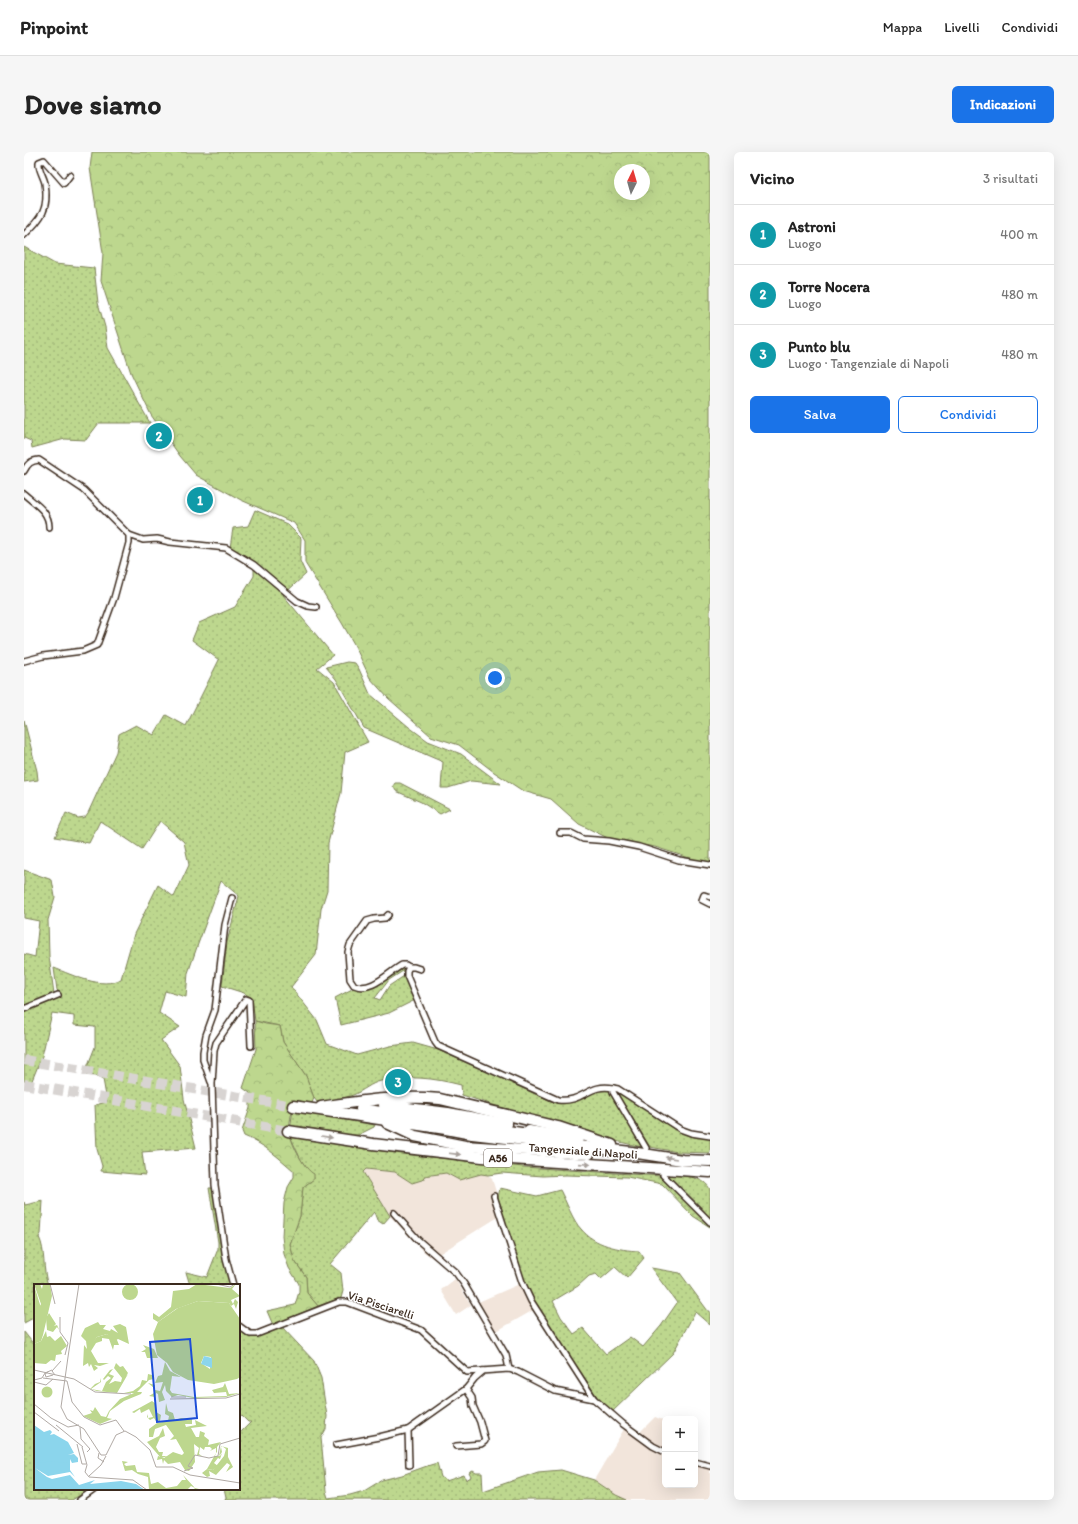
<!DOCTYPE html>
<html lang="it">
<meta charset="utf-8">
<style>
:root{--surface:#fff;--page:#f6f6f6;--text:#222;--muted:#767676;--line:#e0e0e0;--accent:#1a73e8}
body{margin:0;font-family:Itim,sans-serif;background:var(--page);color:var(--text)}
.controls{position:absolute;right:12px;bottom:12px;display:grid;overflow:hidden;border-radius:6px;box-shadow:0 4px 16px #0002}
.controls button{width:36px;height:36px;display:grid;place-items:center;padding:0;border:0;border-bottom:1px solid var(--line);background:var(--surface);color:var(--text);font:20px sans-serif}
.compass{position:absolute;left:590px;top:12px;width:36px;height:36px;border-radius:50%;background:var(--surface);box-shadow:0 4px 16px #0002;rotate:5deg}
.you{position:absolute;left:471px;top:526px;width:14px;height:14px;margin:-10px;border:3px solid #fff;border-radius:50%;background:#1a73e8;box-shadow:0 0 0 6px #1a73e833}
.badge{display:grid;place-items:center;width:26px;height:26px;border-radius:50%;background:var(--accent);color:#fff;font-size:13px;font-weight:700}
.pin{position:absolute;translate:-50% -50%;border:2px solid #fff;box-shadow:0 1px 4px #0006}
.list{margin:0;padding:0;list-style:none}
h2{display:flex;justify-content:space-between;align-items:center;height:52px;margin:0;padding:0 16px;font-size:17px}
h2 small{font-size:13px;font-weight:400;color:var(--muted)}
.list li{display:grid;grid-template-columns:26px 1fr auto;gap:12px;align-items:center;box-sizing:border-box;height:60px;padding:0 16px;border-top:1px solid var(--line)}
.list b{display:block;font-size:15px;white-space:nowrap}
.list p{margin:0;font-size:13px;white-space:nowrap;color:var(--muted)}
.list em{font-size:13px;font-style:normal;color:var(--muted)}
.actions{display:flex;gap:8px;padding:12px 16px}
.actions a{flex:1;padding:9px 0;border:1px solid var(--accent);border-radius:6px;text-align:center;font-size:14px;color:var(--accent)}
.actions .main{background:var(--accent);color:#fff}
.map{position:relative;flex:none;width:686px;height:1348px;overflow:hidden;border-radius:6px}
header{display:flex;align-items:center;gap:24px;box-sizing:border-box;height:56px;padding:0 20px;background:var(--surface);border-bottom:1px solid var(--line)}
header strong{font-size:19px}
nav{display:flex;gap:22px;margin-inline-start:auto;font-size:14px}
.intro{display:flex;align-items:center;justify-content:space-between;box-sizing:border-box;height:96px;padding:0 24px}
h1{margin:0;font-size:28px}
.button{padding:10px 18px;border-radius:6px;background:var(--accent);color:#fff;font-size:14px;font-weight:700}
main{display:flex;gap:24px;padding:0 24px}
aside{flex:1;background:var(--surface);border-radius:6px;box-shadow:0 4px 16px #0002}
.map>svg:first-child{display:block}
.built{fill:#f2e5db}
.grass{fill:url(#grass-dots);stroke:#7c8056}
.forest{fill:url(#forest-crowns);stroke:#7c8056;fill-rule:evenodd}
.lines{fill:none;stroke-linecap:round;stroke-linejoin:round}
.motorway-tunnel{stroke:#d8d4d2;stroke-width:10;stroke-dasharray:10 5;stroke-linecap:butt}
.minor-casing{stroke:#3b2a1e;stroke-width:8}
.motorway-casing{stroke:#3b2a1e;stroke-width:13}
.minor{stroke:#fff;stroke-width:5}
.motorway{stroke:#fff;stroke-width:10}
.oneway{fill:#a79f9a}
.labels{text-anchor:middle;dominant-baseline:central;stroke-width:3;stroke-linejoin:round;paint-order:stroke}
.shield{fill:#fff;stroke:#766a62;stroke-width:1}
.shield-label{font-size:11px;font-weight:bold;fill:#3b2a1e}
.street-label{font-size:12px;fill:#3b2a1e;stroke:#fff}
.inset-river{fill:none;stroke:#8bd5ec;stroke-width:2}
.inset-road{fill:none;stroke:#b1aaa5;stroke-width:1}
.view{fill:#1d4ed8;fill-opacity:0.15;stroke:#1d4ed8;stroke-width:2}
.inset-edge{fill:none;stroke:#3b2a1e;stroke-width:2}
</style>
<header>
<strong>Pinpoint</strong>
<nav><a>Mappa</a><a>Livelli</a><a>Condividi</a></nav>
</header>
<div class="intro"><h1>Dove siamo</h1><a class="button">Indicazioni</a></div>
<main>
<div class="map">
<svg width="686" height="1348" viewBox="0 0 686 1348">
<defs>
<pattern id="grass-dots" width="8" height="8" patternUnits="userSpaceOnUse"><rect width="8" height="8" fill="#bdd78e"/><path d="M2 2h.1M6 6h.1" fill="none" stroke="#a3b97a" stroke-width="1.8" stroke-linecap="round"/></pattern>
<pattern id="forest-crowns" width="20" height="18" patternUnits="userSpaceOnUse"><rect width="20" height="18" fill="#bdd78e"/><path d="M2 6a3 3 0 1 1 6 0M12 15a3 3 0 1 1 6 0" fill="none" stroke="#a3b97a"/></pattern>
</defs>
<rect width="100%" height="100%" fill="#fff"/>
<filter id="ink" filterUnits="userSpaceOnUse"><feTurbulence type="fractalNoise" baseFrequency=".025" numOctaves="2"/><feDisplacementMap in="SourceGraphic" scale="8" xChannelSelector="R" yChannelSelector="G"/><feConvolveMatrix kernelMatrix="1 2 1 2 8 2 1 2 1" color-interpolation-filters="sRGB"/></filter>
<g filter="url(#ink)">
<!-- built -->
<g class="built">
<polygon points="342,1017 371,1020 388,1031 400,1024 422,1021 435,1028 457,1022 464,1023 468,1027 479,1062 415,1102 410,1107 400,1100 366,1064 339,1020"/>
<polygon points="431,1127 447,1153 432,1163 417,1138"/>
<polygon points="500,1130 513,1156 471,1180 452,1151"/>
<polygon points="631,1265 641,1269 641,1333 671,1333 671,1306 678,1308 676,1314 686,1316 686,1348 603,1348 592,1343 570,1328 603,1272 615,1281"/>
</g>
<!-- grass -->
<g class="grass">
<polygon points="0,95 31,112 70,116 74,151 81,175 84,196 126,271 75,271 62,288 41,287 8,296 7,289 0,286"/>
<path d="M231 358 263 372 277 386 276 409 282 422 259 443 309 503 293 516 310 530 344 590 321 600 317 641 304 691 303 738 297 757 292 803 267 835 293 868 303 892 333 903 366 894 389 891 414 898 531 951 550 950 570 938 587 936V941L618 995C557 982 498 962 438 943L437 933C410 926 384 923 357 929 347 931 339 939 329 943 318 947 305 949 293 950L290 946 282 924 259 890 256 874 231 869 228 846 220 841 198 834 203 790 215 744 197 729 174 792 164 821 162 845 141 839 135 861 156 875 137 888 156 914 160 947 172 996 118 1000 121 1023 77 1019 78 1014 73 997 71 953 83 950 79 927 73 924 60 923 71 895V875L50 873V864L28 861 18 904 7 931 0 929V859L36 844 35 840 33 838 30 816C49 823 78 838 97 827L110 782 134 733 150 745 165 713 160 690 136 669 118 697 76 669 65 691 31 685 42 661 54 666 61 665 64 661 92 600 95 582 112 573 130 583 142 563 162 574 195 508 168 488 175 471 211 455 230 424V412L206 396 209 376 224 374Z"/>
<polygon points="323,510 331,511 335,517 346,542 385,575 404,589 437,602 477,632 447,629 424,636 417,636 419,610 340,576 312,527 302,515"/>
<polygon points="0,568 13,619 14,628 0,630"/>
<polygon points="371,631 376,631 426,657 416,662 397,650 372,639 369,634"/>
<polygon points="0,718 28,728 31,745 24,768 25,804 30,842 0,855 0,802 11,805 15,769 0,766"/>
<polygon points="379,817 379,819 365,828 351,846 356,848 365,834 380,824 391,848 365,861 317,873 311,846 330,836 339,837 351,834"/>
<polygon points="595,940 658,980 671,985 686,986 686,1001 654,1000 626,995 594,942"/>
<polygon points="269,957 275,960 351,973 350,975 334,983 327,983 274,974 266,978"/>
<polygon points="266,984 273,986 378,1002 499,1015 637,1024 641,1030 686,1072 686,1075 669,1064 638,1032 603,1025 542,1023 519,1024 478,1021 464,1023 457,1022 435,1028 422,1021 400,1024 401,1027 388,1031 371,1020 342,1017 339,1020 366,1064 359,1072 353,1068 350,1060 306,1112 317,1121 319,1139 317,1146 294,1154 283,1141 282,1125 270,1108 266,1092 276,1064 279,1034 290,1027 277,1008"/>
<path d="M644 1023C655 1023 682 1024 686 1038 686 1045 686 1059 686 1066L677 1055Z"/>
<polygon points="185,1036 189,1036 207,1133 166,1133 162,1120 183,1125 194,1097 194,1090"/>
<path d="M476 1036 513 1044 536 1038C542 1049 549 1069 557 1077 570 1093 595 1098 615 1099L620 1106 603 1126 591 1115 577 1127 572 1122 565 1124 554 1134 529 1149 537 1165 550 1182 559 1176 582 1202 606 1185 619 1195 637 1174 653 1151 627 1116 656 1121 684 1159H686V1173L671 1160 649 1201 588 1260 576 1249 513 1156 500 1130 474 1046Z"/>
<path d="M19 1049 17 1082 15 1085C22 1100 18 1117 24 1133H11V1165L0 1171V1050L1 1053Z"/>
<polygon points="257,1174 290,1209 297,1226 303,1264 302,1277 297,1286 302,1339 304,1346 326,1343 340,1339 358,1328 378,1323 403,1314 413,1311 417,1325 422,1329 440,1323 442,1328 447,1325 445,1321 449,1319 452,1321 458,1321 459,1339 514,1320 537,1318 570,1328 592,1343 603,1348 200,1348 202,1346 200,1337 215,1337 215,1282 227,1270 224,1270 215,1261 215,1179 224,1184"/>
<polygon points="0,1180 11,1194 11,1337 60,1337 61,1340 48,1348 0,1348"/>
</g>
<!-- forest -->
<g class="forest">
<path d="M68 0H686V710H678L631 695 586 687 555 672 527 647 499 639 470 620 435 593 407 584 364 546 346 526 330 492 318 471 281 411V388L270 371 217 348 172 323 156 304 127 263 107 221 77 129 79 101 66 16ZM596 18H620V42H596Z"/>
<path d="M231 869 242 872 256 874 259 890 282 924 290 946 288 951 273 949 270 951C268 961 264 972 266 982 268 993 280 1017 290 1022V1027L279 1035 276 1064 266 1092 270 1108 282 1125 283 1141 294 1154 249 1173 243 1159 271 1153 275 1140V1132L265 1116 260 1102 258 1084 260 1051 264 1035 270 1025V1019C254 1005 240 992 220 984L218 979 226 956V941L219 936 232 897Z"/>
</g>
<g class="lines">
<!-- motorway-tunnel -->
<g class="motorway-tunnel">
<polyline points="0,908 269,954"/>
<polyline points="0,932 264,979"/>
</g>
<defs>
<g id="minor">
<path d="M0 83C18 66 25 57 21 31 19 23 14 17 15 10L20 8 40 31 46 23"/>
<path d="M0 319C4 311 7 309 15 308L60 338 105 383V391L90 446 73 493 59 499 19 504 0 509"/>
<path d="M0 342C11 352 25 359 25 375"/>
<polyline points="105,383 119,388 133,387 146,390 202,396 230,413 273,449 284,454 292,455"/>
<polyline points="536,681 547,681 559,687 585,689 615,695 655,708 686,713"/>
<polyline points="686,745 680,743 678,748 686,752"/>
<path d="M364 763 361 766 350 767 343 769 326 793 324 800 326 827 330 833C347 841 365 820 378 813H382L385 815"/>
<path d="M396 817 390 815H385L383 819V824L411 890 414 894 534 948C559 951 565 931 589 936"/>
<polyline points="0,857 34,843"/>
<polyline points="187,930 179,908 179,900 182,883 191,858 201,773 208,746"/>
<polyline points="622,996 589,940 589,936 594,937 656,977 667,981 686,984"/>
<polyline points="639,1023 686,1070"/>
<polyline points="470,1044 498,1130 507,1149 570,1247"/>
<polyline points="370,1061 394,1088 432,1121 440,1132 482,1203 485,1217"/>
<polyline points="209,1133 202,1107 191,1033 188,932 190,899 192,891 222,847 225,848 227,894"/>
<polyline points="215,1174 226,1182 233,1182 315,1150 323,1150 397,1178 443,1220 485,1217 494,1220 531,1239 570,1247 599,1272 629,1294 641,1300"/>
<polyline points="384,1278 385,1313"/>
<polyline points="312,1293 355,1285 384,1278 442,1237 451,1226 459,1219"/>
<polyline points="432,1294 457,1292 461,1289 456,1270 449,1254 448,1246 442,1237"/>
<polyline points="671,1310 686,1314"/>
<polyline points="56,1348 71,1337"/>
</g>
<g id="motorway">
<polyline points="360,953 424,961 483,972"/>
<polyline points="269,954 422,977 448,982 607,1000 658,1008 686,1009"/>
<path d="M297 955C336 949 377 943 416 947L534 975 588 993"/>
<polyline points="337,957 511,983"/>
<polyline points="363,971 391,984 441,994 565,1002"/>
<polyline points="264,979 349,992 458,1005 686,1020"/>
<polyline points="505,979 554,987"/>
</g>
</defs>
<!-- minor casing -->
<use href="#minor" class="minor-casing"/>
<!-- motorway casing -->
<use href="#motorway" class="motorway-casing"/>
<!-- minor -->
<use href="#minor" class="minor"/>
<!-- motorway -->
<use href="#motorway" class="motorway"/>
</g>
<!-- one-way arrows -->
<defs><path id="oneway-solid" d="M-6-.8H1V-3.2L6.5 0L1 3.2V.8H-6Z"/></defs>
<g class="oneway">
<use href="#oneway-solid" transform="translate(303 985) rotate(9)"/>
<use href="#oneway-solid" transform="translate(431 1002) rotate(7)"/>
<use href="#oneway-solid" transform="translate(647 1006) rotate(-171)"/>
<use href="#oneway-solid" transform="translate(561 1012) rotate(4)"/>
</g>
</g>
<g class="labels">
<!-- shield labels -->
<rect class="shield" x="460" y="997" width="28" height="18" rx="3"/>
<g class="shield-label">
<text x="474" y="1006">A56</text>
</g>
<!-- street labels -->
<g class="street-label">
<text transform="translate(559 999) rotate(4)">Tangenziale di Napoli</text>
<text transform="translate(357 1153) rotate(18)">Via Pisciarelli</text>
</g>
</g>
<!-- overview -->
<g transform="translate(10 1132)">
<rect width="206" height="206" fill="#fff"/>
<path d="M163 0 196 4 202 0 198 5 206 12 197 16 199 20 201 15 204 18 202 25 200 20 197 22 195 19 164 17 142 25 124 38 119 35V29L125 33 137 23 139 7 155 5ZM15 29 22 40 20 42 23 41 24 43 25 46 23 43 19 48 13 46 12 34ZM12 47 13 53 16 52 21 57 27 52 33 62 27 67 28 70 22 71 21 77 17 76 12 80 0 79V60L7 57ZM73 50 83 56 85 61H80L79 66 75 55 68 54V57L62 59 57 67 64 79H75L66 82 60 81 64 84 60 87 57 80 55 83 54 79 49 82 50 61 53 65 52 57 58 59 63 53ZM109 61 120 65 124 74H113L111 68H107L112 65ZM131 78 136 87 147 93 138 92 136 106 138 109 160 113 193 112 192 108 180 109 178 106 189 103 191 99 195 110 206 109 192 113 159 114 144 111 138 113 132 107 131 101 128 108 131 116 125 118 124 110 122 109 121 113 115 112 120 109V104L114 99 121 101V106L126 107 129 98 121 99 124 92 128 91ZM82 79 86 83 89 82 94 89 92 92 94 90 83 109 63 107 56 105 61 100 66 98 67 94V98L57 105 68 107 72 98 77 94 74 92 70 96 69 95 76 86 79 85 75 90 80 92 75 100 81 97 87 98 88 94 80 84ZM114 90 118 91 120 95 115 96 103 108H108L107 110 90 117 76 127 73 134 84 136 78 135 66 140 49 132 58 129 56 126 59 127 61 123 67 132 72 133 75 127 86 115 100 109H90L99 107 106 102 108 96 113 97ZM118 117 122 120V128L127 131 126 137 123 139 134 137 135 132 131 130 132 119 134 127 139 129 141 136 147 134 158 135V140H151L152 143 162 141 161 136 173 142 157 144 162 153H165L166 147 171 149 170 152 175 156 174 161 187 158 183 163V168L182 169 181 172H186L188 169 186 175 184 174 180 179 184 182 179 186 173 185 182 169V164L176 167 178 165 176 163H171L170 166 166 163 165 170 168 172 163 171 165 164 160 160 161 178 155 187 151 186 146 178 134 180 130 176 129 180 128 175 123 176 124 172 130 174 139 168 148 171 150 169 142 155 136 156 140 152 132 141 121 145 119 153H115V145L123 139 120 134 116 136 113 133 114 130V134L119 133 115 125 107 129 106 125 100 129 98 128ZM88 177 94 178 90 180 92 182 101 181 103 188 115 189 117 200 124 198 132 204 143 202 148 196H152L149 191 161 204 169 206H159L161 204 157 202 153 206H115L114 193 104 190 98 186 91 187Z" fill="#bdd78e"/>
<path d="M88 8a8 8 0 1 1 16 0a8 8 0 1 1-16 0ZM0 0H6L8 5 9 0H16L18 12 9 51 7 57 0 60V33L7 20ZM164 17 195 19 206 35V93L203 95 180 100 154 96 139 88 133 79 123 71 119 50 124 38 144 24ZM170 72 177 73 176 85 167 79ZM64 38 66 41H72L69 45 76 47 77 45 84 49 79 42 86 40 92 43 95 60 84 55 81 57 73 50 63 53 57 62 47 52 51 44ZM129 144 131 152 126 154 122 163 125 168H129L128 172H134L127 174 113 158 125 152ZM187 162 194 164V173L199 183 192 188 196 181 193 179 182 191 175 187 176 192 173 193 168 189 173 185 179 186 190 172 192 165 188 162 187 163 188 168 186 171 185 172Z" fill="#bdd78e" fill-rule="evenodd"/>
<path d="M7.5 108a5.5 5.5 0 1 1 11 0a5.5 5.5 0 1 1-11 0Z" fill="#bdd78e"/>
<path d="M0 1 7 24 0 33Z" fill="#bdd78e"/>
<path d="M170 72 178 74V84L167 80ZM0 141 10 148 16 146 18 148 16 151 20 150 34 158 40 169 34 171 40 170 44 174V178L38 179 36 175V186L41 193 36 188 14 192 1 184 13 193 18 195 36 191 45 201 61 196 56 200 87 197 102 200 111 206H0Z" fill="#8bd5ec"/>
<path class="inset-river" d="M0 177 36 180M0 180H34"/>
<path class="inset-road" d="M16 0 21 20M182 0 196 3 201 0M26 33V48L34 59 31 71M34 73 45 0M34 73 27 123 33 135 50 145 67 171H72L82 151 91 147 102 153 116 166 122 183H139L156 191 206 199M0 86 40 95 61 108 97 110M14 88 11 90 12 93 19 91M21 91 18 87 27 77M9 94 33 97 38 118 50 133 66 141 82 136 90 147M0 96 8 94 11 89 18 86M0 98 12 101 19 95M137 113H152M136 115 192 114 206 110M0 120 17 134 34 143 45 141M0 128 25 147M22 141 49 163M46 143 47 155 56 165 53 168M43 160 48 180H52M48 163 53 181 51 188 55 193 99 196 113 206M65 169 64 174 70 178M150 187 159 184 154 182 161 171 175 174 184 172 186 160 206 154M55 192 67 181 72 172"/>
<path class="view" d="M156 55 163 134 123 138 116 58Z"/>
<rect width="206" height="206" class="inset-edge"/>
</g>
</svg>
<div class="controls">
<button>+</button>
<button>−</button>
</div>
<svg class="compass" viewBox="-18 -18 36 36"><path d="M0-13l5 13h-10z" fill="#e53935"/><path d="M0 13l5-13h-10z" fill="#767676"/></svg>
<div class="you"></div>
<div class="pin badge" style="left:176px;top:348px;background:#0f9aa8">1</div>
<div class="pin badge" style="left:135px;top:284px;background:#0f9aa8">2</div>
<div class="pin badge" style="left:374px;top:930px;background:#0f9aa8">3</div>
</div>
<aside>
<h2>Vicino<small>3 risultati</small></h2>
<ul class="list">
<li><span class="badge" style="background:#0f9aa8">1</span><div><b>Astroni</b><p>Luogo</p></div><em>400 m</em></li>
<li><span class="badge" style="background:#0f9aa8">2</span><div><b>Torre Nocera</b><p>Luogo</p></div><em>480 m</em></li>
<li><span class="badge" style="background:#0f9aa8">3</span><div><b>Punto blu</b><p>Luogo · Tangenziale di Napoli</p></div><em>480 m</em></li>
</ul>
<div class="actions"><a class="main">Salva</a><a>Condividi</a></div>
</aside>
</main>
